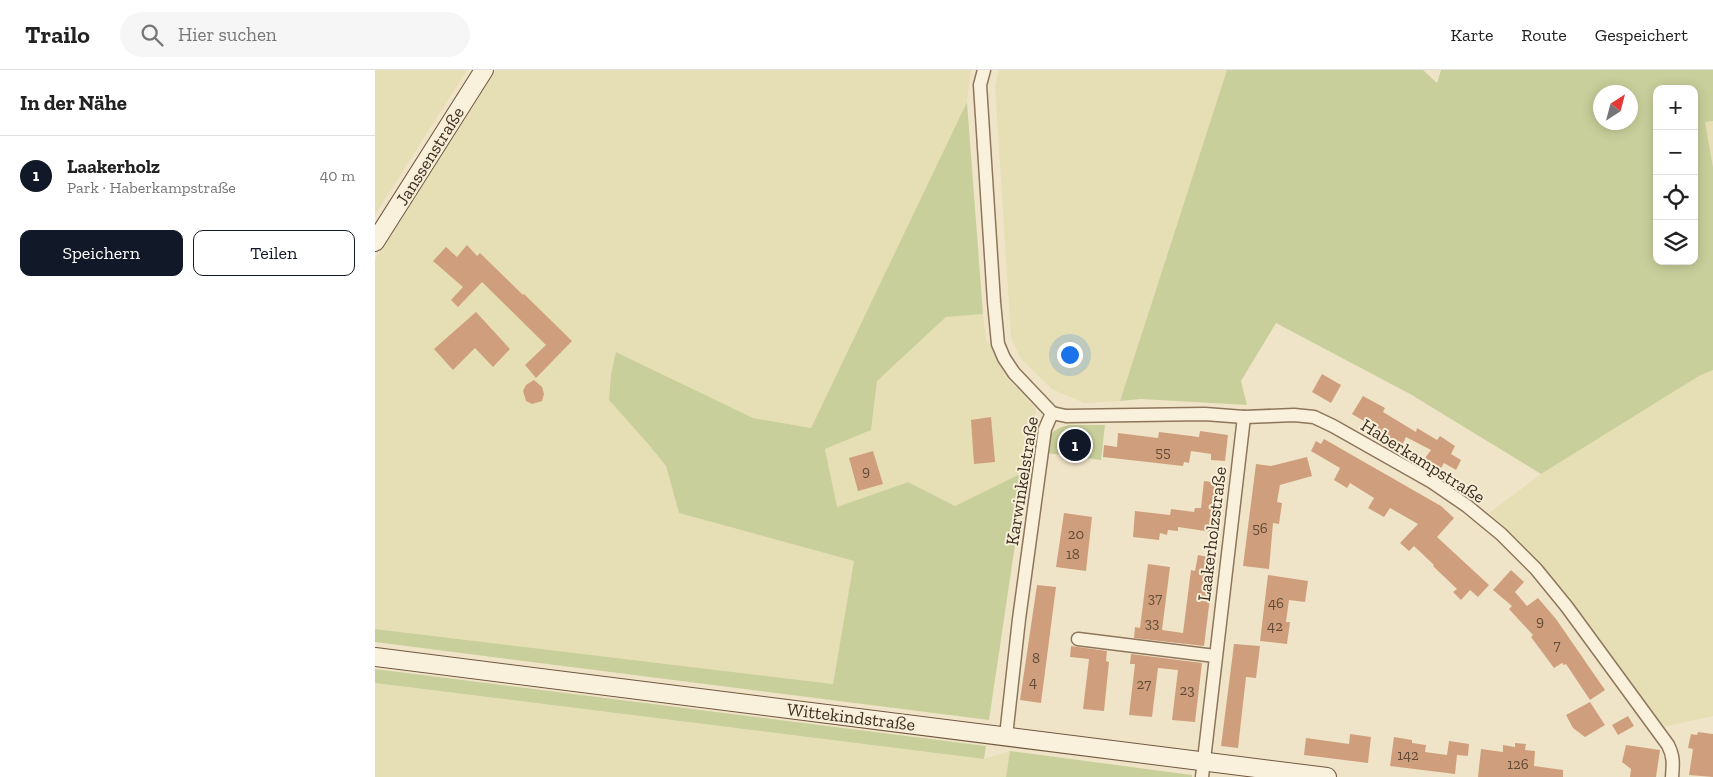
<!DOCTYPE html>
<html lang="de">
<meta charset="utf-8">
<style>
:root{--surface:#fff;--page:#f6f6f6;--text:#222;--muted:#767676;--line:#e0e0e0;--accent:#111827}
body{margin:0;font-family:"Zilla Slab",serif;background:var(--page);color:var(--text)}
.controls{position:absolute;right:15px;top:15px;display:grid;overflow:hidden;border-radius:10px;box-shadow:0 2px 12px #0003}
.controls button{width:45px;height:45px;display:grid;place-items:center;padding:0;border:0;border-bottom:1px solid var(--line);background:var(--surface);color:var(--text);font:25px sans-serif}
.compass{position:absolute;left:1218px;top:15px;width:45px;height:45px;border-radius:50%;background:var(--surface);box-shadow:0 2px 12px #0003;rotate:36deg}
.you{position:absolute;left:694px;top:284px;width:18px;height:18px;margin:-12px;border:4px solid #fff;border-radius:50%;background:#1a73e8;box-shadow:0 0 0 8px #1a73e833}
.badge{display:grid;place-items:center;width:32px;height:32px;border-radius:50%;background:var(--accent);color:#fff;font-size:16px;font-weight:700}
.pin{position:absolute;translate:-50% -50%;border:2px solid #fff;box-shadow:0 1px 5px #0006}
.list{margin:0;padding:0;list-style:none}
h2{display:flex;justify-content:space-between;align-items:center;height:65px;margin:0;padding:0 20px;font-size:21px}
h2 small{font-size:16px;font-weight:400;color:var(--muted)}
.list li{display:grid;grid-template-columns:32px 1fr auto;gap:15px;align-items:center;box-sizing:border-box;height:80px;padding:0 20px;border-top:1px solid var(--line)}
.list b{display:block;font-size:19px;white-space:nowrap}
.list p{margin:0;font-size:16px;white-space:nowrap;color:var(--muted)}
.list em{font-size:16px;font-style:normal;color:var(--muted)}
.actions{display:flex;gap:10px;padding:15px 20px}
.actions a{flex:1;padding:11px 0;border:1px solid var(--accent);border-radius:10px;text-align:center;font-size:18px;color:var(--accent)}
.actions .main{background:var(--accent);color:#fff}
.icon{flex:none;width:28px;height:28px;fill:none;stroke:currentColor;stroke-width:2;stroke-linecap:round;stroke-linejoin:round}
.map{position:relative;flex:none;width:1338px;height:707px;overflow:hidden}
header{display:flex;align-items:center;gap:30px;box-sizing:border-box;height:70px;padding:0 25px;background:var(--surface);border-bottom:1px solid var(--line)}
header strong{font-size:24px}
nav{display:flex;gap:28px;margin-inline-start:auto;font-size:18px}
.search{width:350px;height:45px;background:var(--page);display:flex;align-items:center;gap:12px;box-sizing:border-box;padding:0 18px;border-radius:28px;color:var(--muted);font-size:19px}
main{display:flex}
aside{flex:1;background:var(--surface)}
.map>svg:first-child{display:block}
.farmland{fill:#e6deb5}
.green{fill:#c9cf9b;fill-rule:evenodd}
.building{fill:#cf9f7d}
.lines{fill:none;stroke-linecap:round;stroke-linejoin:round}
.minor-casing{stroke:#8d765c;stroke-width:15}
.secondary-casing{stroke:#6f573f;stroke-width:20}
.minor{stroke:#faf1dc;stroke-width:12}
.secondary{stroke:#faf1dc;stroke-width:18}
.labels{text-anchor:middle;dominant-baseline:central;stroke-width:4;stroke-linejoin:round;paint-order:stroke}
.number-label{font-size:15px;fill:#624a37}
.street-label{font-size:18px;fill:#3d2e20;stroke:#f7eed8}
</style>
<header>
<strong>Trailo</strong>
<div class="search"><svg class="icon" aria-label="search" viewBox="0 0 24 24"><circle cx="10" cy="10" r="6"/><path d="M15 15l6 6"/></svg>Hier suchen</div>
<nav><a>Karte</a><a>Route</a><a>Gespeichert</a></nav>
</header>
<main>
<aside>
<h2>In der Nähe<small></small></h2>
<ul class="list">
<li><span class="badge">1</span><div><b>Laakerholz</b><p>Park · Haberkampstraße</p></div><em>40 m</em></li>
</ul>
<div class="actions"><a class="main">Speichern</a><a>Teilen</a></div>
</aside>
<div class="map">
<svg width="1338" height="707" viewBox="0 0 1338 707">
<rect width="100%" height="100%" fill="#f0e4c8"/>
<!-- farmland -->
<g class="farmland">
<polygon points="0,0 92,0 0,145"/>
<polygon points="121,0 596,0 592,32 436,358 378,348 242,282 236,304 234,330 274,375 291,396 304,443 479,491 458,614 0,559 0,189"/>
<polygon points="624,0 852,0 745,331 709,333 677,319 646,289 636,268 620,15"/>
<polygon points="1338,51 1338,97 1330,52"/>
<polygon points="608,244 611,269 631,307 661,339 651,401 580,436 533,412 462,437 450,379 496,360 502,311 571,247"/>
<polygon points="1338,300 1338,646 1288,657 1197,532 1131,458 1114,443 1166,404 1324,306"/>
<polygon points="0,613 609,689 635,681 631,707 0,707"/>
</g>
<!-- green -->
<g class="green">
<path d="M852 0H1048L1062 13 1066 0H1338V51L1330 52 1338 97V300L1324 306 1166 404 1035 324 901 253 866 311 872 335 766 329 745 331ZM1282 19H1319V191H1282ZM1226 22H1256V52H1226Z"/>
<polygon points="592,32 608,244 571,247 502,311 496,360 450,379 462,437 533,412 580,436 651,401 614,650 0,572 0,559 458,614 479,491 304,443 291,396 274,375 234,330 236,304 241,282 378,348 436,358"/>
<path d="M694 355H730L726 390 671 383C674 364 675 360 694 355Z"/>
<polygon points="0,599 611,676 609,689 0,613"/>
<polygon points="635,681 817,705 817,707 631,707"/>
</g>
<!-- building -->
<g class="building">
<polygon points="92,175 102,186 105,183 148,225 149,224 197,271 161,308 150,295 171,275 107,212 83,237 76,230 88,217 58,191 71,177 82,187"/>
<polygon points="101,242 135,279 118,297 100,278 78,300 59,279"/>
<polygon points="947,304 966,315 956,333 937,322"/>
<polygon points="159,310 167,317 169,324 167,331 157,334 151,331 148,321 151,315"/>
<polygon points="988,326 1010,338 1008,342 1041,362 1042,358 1062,370 1065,366 1080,376 1076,384 1086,390 1081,400 1069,393 1066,398 1050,388 1056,380 1031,367 1026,377 1008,366 1009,363 977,344"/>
<polygon points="616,347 620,392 599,394 596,350"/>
<polygon points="825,361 853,365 850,391 836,390 836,384 816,381 814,393 809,392 808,396 728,387 729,375 742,377 743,363 783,368 784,362 824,367"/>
<polygon points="949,369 1066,436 1079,448 1062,467 1114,515 1103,527 1095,520 1086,530 1078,522 1082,519 1058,496 1059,495 1039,476 1034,481 1025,473 1043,454 1015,438 1009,447 993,438 999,428 975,413 972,418 959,410 965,398 936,381 941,371 946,374"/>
<polygon points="498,381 508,414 483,421 474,388"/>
<polygon points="932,387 937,406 905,415 902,432 907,433 904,454 898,453 894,499 868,496 881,394 896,396"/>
<polygon points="829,411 843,413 837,462 803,457 803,461 793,460 792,465 785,463 784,470 758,467 760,441 795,445 796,439 819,442 820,438 826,438"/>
<polygon points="689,443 717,447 711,501 681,497"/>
<polygon points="823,485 833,487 830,503 838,504 829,576 759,568 760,557 765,558 773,494 795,497 787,560 808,563 816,500 820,501"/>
<polygon points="1136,500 1149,512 1140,522 1152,536 1163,528 1181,549 1230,620 1215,630 1191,594 1189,595 1187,593 1179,598 1156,567 1158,565 1134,539 1137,536 1118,520"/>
<polygon points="893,505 933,511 930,532 914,530 911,552 915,552 912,574 885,571"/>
<polygon points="662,515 681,517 666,633 645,630"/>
<polygon points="859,574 885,576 881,608 871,607 863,678 846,676"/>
<polygon points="696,576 732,581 731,591 734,592 729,641 708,639 714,589 695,587"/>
<polygon points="756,584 827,593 820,652 797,650 803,600 783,598 777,647 754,645 760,594 755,594"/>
<polygon points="1215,632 1230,655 1210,667 1198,658 1191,645"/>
<polygon points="1253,646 1259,656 1243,665 1237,655"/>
<polygon points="1323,662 1338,664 1338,707 1314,705 1318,679 1313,678 1316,664 1322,665"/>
<polygon points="975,664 996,667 993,693 929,685 931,668 974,674"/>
<polygon points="1019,667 1037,670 1037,673 1051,675 1050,682 1072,685 1074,671 1094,674 1093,686 1082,685 1080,704 1015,696"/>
<polygon points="1140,673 1151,674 1150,680 1160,681 1159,696 1188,700 1188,707 1103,707 1106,679 1128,682 1128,675 1140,677"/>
<polygon points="1251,675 1285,680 1281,707 1255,707 1256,699 1247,692"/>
</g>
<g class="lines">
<defs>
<g id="minor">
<polyline points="609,0 605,15 619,232 623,274 629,288 639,303 677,343"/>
<path d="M677 343 691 346 830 344 869 347 919 345 939 347 958 356 1057 412 1092 436 1126 464 1161 499 1192 537 1293 675C1299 687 1298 694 1297 707"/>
<polyline points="703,569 840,586"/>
<polyline points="631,666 644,549 670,359 677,343"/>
<polyline points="827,707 869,347"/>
</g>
<g id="secondary">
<polyline points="0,172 109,0"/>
<polyline points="0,587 952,707"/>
</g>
</defs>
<!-- minor casing -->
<use href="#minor" class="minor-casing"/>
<!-- secondary casing -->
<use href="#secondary" class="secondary-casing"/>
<!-- minor -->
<use href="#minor" class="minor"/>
<!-- secondary -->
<use href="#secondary" class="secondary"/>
</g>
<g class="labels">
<!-- number labels -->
<g class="number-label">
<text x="788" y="382">55</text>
<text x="491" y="401">9</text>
<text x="885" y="458">56</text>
<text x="701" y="464">20</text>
<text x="698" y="484">18</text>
<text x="780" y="528">37</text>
<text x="901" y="533">46</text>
<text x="1165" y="551">9</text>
<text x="777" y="553">33</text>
<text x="900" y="556">42</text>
<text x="1182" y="575">7</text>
<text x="661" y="588">8</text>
<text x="658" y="612">4</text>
<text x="769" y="614">27</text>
<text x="812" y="620">23</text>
<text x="1033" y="685">142</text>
<text x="1143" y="694">126</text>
</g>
<!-- street labels -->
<g class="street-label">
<text transform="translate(55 86) rotate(-58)">Janssenstraße</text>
<text transform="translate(1048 391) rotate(32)">Haberkampstraße</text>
<text transform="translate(647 411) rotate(-81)">Karwinkelstraße</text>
<text transform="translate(837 464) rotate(-83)">Laakerholzstraße</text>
<text transform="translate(476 647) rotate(7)">Wittekindstraße</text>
</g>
</g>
</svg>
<div class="controls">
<button>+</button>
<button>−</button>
<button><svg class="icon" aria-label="locate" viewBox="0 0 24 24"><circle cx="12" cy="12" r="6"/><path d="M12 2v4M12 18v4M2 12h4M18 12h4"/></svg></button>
<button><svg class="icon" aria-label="layers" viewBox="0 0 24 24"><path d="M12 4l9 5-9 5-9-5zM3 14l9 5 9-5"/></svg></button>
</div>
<svg class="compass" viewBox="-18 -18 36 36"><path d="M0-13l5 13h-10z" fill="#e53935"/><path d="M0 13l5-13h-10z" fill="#767676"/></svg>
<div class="you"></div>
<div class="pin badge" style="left:700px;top:375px">1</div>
</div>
</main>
